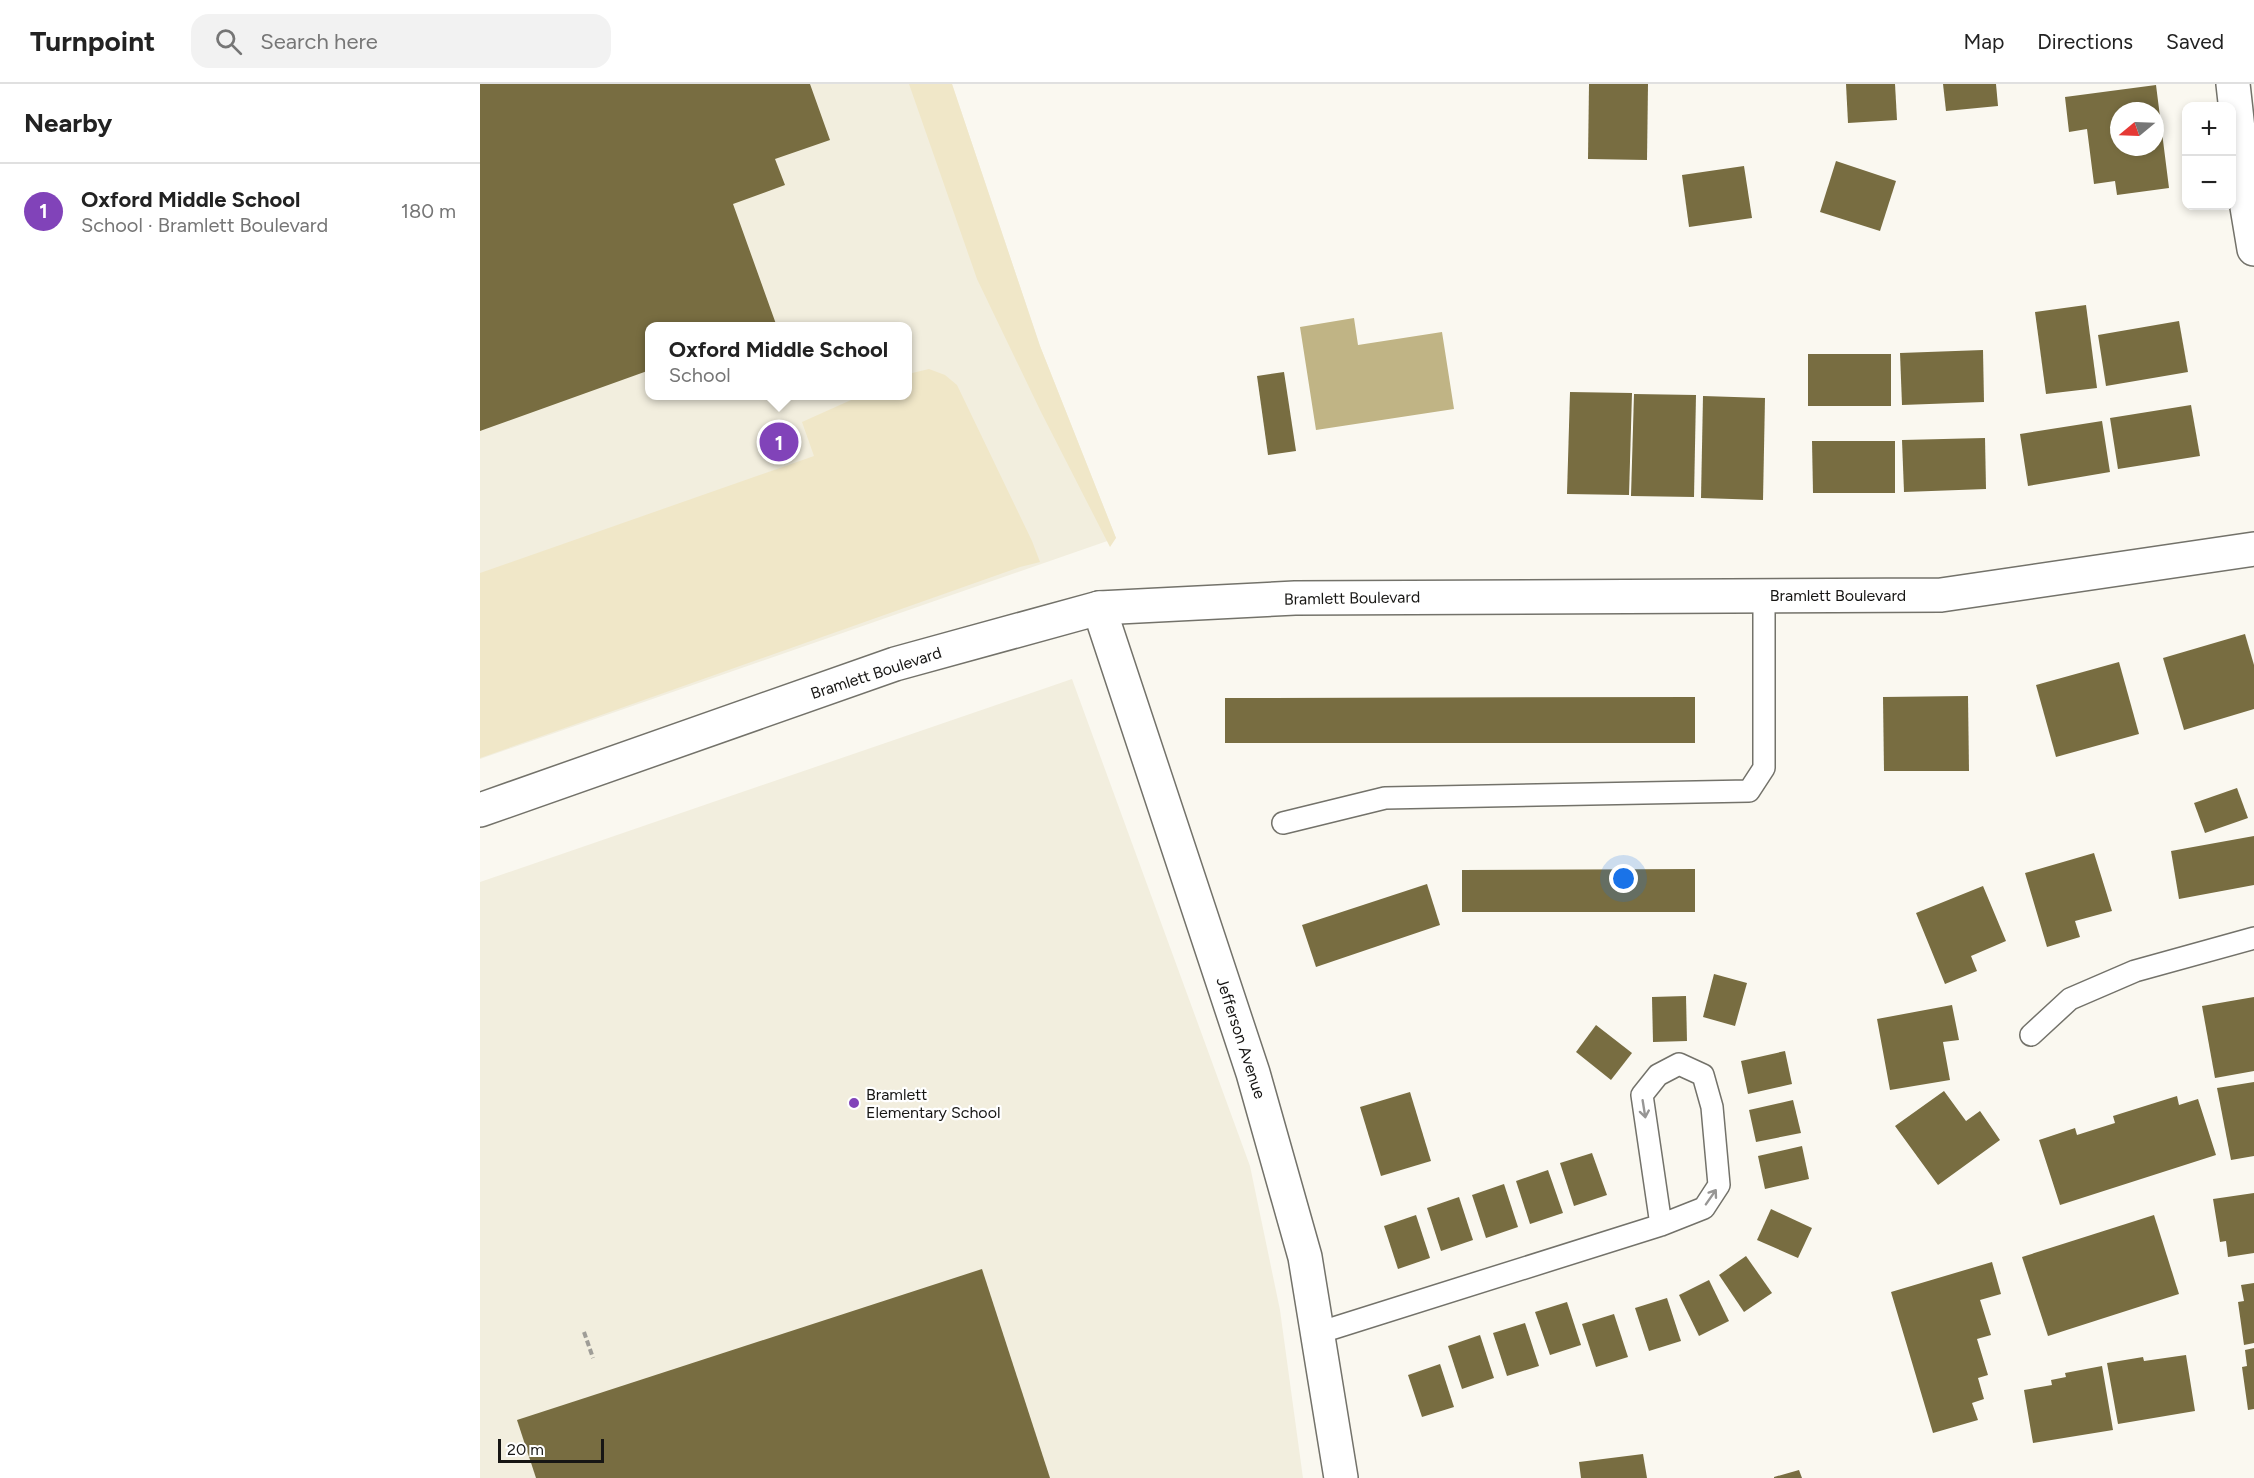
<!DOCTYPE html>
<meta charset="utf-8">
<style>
:root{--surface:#fff;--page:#f2f2f2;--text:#222;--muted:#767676;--line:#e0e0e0;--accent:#8143b9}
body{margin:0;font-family:Figtree,sans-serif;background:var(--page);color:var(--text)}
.controls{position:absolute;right:18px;top:18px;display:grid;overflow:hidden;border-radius:12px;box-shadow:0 3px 9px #0003}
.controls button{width:54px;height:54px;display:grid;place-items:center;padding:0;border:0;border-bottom:2px solid var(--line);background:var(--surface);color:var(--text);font:30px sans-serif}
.compass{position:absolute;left:1630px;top:18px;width:54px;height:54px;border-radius:50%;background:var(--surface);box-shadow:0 3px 9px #0003;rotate:251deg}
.scale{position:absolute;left:18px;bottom:15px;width:106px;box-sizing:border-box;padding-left:6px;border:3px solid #171614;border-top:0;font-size:16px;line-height:21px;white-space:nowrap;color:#171614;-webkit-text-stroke:4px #fff;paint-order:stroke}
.you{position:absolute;left:1144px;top:795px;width:21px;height:21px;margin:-15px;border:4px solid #fff;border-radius:50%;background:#1a73e8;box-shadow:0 0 0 9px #1a73e833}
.badge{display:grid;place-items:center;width:39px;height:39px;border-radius:50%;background:var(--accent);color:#fff;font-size:20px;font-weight:700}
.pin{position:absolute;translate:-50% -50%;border:3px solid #fff;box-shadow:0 2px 6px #0006}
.popup{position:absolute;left:165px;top:238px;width:267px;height:78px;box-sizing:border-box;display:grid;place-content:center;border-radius:12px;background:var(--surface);filter:drop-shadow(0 2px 4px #0005);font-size:20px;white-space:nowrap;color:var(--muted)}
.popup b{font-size:22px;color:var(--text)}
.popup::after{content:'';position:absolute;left:50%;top:100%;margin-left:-12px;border:12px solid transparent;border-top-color:var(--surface)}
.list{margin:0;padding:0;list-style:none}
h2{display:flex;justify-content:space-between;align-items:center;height:78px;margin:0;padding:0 24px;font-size:26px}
h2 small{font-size:20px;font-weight:400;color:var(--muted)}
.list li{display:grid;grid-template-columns:39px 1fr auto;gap:18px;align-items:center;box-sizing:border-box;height:96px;padding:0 24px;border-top:2px solid var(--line)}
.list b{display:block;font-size:22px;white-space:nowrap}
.list p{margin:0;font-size:20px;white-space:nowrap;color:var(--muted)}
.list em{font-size:20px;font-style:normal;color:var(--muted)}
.icon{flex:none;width:33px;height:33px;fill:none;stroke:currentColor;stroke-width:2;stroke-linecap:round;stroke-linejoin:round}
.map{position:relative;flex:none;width:1774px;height:1394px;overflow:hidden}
header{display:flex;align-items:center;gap:36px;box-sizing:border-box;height:84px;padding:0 30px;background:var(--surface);border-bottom:2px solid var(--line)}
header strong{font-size:28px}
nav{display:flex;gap:33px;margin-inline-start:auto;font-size:21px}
.search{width:420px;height:54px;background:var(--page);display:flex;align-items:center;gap:15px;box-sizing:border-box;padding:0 21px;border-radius:18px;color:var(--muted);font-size:22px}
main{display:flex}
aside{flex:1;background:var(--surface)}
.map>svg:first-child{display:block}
.built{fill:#f2eede;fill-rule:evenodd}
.green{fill:#f0e7c8}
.water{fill:#c0b485}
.building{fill:#786d41;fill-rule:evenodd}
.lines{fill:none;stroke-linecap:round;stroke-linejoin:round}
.service-casing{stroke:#73726a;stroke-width:24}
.minor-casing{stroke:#73726a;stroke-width:36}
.tertiary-casing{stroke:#73726a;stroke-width:36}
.path{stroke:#9f9d97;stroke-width:4;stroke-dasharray:6 3;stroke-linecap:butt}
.service{stroke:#fff;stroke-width:21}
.minor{stroke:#fff;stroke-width:33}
.tertiary{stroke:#fff;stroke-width:33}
.oneway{stroke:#979695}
.poi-dot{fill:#8143b9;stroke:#fff;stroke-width:2}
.labels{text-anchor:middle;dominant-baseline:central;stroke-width:4.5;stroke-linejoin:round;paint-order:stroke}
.street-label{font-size:16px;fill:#171614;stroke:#fff}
.poi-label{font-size:16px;fill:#171614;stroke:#fff;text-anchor:start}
</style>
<header>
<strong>Turnpoint</strong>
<div class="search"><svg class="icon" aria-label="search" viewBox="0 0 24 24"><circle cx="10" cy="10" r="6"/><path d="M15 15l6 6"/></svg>Search here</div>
<nav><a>Map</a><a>Directions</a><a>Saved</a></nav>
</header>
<main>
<aside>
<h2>Nearby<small></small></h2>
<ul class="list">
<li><span class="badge">1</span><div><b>Oxford Middle School</b><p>School · Bramlett Boulevard</p></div><em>180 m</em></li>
</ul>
</aside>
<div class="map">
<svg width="1774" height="1394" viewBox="0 0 1774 1394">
<rect width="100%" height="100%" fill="#faf8f0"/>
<!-- built -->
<g class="built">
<path d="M0 0H472L560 262 636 454 0 675ZM170 242H428V312H170Z"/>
<polygon points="592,595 770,1082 800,1226 823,1394 0,1394 0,798"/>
</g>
<!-- green -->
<g class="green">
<polygon points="429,0 472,0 560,262 636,454 630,463 561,328 497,195"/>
<polygon points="449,285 465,291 477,301 552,457 560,478 540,483 0,674 0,489 334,372 322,338 380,312 428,312 428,290"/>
</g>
<!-- water -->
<polygon class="water" points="874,234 878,261 962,248 974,325 836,346 820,243"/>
<!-- building -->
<g class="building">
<polygon points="0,0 330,0 350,56 295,75 305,101 253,120 296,240 290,242 170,242 170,286 0,347"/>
<polygon points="1109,0 1168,0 1167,76 1108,75"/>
<polygon points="1366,0 1415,0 1417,36 1368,39"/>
<polygon points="1463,0 1516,0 1518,22 1466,27"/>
<path d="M1676 1 1689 104 1637 111 1635 97 1614 100 1607 45 1589 48 1585 13ZM1639 27H1675V63H1639Z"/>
<polygon points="1356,77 1416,97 1400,147 1340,128"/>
<polygon points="1264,82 1272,134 1209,143 1202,91"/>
<polygon points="1606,221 1617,304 1566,310 1555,228"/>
<polygon points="1699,237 1708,288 1626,302 1618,251"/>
<polygon points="1503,266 1504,318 1422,321 1420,269"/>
<rect x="1328" y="270" width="83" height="52"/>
<polygon points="804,288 816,367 788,371 777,292"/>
<polygon points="1090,308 1152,309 1149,411 1087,410"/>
<polygon points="1154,310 1216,311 1214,413 1151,412"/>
<polygon points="1223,312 1285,314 1283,416 1221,414"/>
<polygon points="1711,321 1720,372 1638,385 1630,334"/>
<polygon points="1622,337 1630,388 1548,402 1540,350"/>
<polygon points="1505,354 1506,405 1424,408 1422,356"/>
<polygon points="1332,357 1415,357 1415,409 1333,409"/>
<polygon points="1765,550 1774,581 1774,625 1704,646 1683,574"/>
<polygon points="1639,578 1659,650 1576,673 1556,601"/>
<polygon points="1488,612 1489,687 1404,687 1403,613"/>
<polygon points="1215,613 1215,659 745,659 745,614"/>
<polygon points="1757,704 1768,734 1725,749 1714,719"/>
<polygon points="1774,752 1774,801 1699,815 1691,767"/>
<polygon points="1614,769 1632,827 1595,837 1600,853 1567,863 1545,789"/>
<polygon points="1215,785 1215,828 982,828 982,786"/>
<polygon points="947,800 960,841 836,883 822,841"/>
<polygon points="1503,802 1526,857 1491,872 1497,887 1465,900 1436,829"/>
<polygon points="1234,890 1267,899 1255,942 1223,933"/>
<polygon points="1206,912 1207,957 1173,958 1172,913"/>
<polygon points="1774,913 1774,987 1735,994 1722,922"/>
<polygon points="1472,921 1479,956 1463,958 1470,996 1410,1006 1397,935"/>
<polygon points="1116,941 1152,969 1131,996 1096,968"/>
<polygon points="1305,967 1312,1000 1268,1010 1261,977"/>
<polygon points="1774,998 1774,1072 1751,1076 1737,1004"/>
<polygon points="1464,1007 1486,1037 1500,1027 1520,1056 1458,1101 1415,1042"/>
<polygon points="930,1008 951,1077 901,1092 880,1023"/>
<polygon points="1697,1012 1699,1021 1718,1015 1736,1071 1580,1121 1559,1056 1595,1044 1597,1051 1635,1039 1633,1032"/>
<polygon points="1313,1016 1321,1049 1276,1058 1269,1026"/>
<polygon points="1322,1062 1329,1095 1285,1105 1278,1072"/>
<polygon points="1112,1069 1127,1111 1094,1122 1080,1079"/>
<polygon points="1068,1086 1083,1129 1050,1140 1036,1097"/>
<polygon points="1024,1100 1038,1143 1006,1154 992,1111"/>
<polygon points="1774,1109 1774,1169 1748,1173 1746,1157 1740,1158 1733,1115"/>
<polygon points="979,1113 993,1156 961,1167 947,1124"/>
<polygon points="1291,1125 1332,1144 1318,1174 1277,1156"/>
<polygon points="936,1131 950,1174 918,1185 904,1142"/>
<polygon points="1674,1131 1699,1210 1568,1252 1542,1173"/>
<polygon points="1266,1172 1292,1209 1264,1228 1239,1191"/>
<polygon points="1512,1178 1521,1210 1500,1216 1511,1251 1497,1255 1508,1291 1498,1294 1504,1315 1492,1319 1498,1336 1453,1349 1411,1208"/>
<polygon points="502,1185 570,1394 56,1394 37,1336"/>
<polygon points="1229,1196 1249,1237 1219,1252 1199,1211"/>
<polygon points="1774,1199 1774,1259 1764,1261 1758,1218 1764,1217 1761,1201"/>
<polygon points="1187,1214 1201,1257 1169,1267 1155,1224"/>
<polygon points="1087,1218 1101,1261 1070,1271 1055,1228"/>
<polygon points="1134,1230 1148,1273 1116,1283 1102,1240"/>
<polygon points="1045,1239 1059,1282 1027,1292 1013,1249"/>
<polygon points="1000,1251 1014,1294 982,1305 968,1262"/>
<polygon points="1774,1264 1774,1325 1768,1326 1762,1283 1767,1282 1765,1266"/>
<polygon points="1706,1271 1715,1327 1638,1340 1627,1279 1663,1273 1664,1277"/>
<polygon points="960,1280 974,1323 942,1333 928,1291"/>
<polygon points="1622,1282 1633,1346 1553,1359 1544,1306 1572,1301 1571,1296 1586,1293 1585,1289"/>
<polygon points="1163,1370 1167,1394 1101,1394 1099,1378"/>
<polygon points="1319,1386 1322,1394 1294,1394 1294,1393"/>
</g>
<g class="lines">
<defs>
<g id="service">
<polyline points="803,739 905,714 1269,707 1284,684 1284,512"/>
<polyline points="1551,951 1590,915 1655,887 1774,854"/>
<polyline points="838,1249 1181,1141 1224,1124 1239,1101 1232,1023 1223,991 1199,980 1178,991 1162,1011 1181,1141"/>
</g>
<g id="minor">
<polyline points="1753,0 1766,117 1774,165"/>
<polyline points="619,524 773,989 825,1173 861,1394"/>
</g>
<polyline id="tertiary" points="0,726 415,580 619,524 815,514 1461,511 1774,465"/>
</defs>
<!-- service casing -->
<use href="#service" class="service-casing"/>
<!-- minor casing -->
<use href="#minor" class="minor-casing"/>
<!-- tertiary casing -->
<use href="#tertiary" class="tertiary-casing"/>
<!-- path -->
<polyline class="path" points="104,1248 113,1274"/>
<!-- service -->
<use href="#service" class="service"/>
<!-- minor -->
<use href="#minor" class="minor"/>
<!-- tertiary -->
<use href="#tertiary" class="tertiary"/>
</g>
<!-- one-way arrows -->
<defs><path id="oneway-shaft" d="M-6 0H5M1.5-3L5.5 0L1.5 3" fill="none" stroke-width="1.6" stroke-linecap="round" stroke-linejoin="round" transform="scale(1.5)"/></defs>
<g class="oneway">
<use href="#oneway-shaft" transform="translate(1164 1025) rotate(81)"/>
<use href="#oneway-shaft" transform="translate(1231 1113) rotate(-55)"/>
</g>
<!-- markers -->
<circle class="poi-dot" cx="374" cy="1019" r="6"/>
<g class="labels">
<!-- street labels -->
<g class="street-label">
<text x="1358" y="511">Bramlett Boulevard</text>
<text transform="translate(872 514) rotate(-1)">Bramlett Boulevard</text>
<text transform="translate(396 589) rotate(-18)">Bramlett Boulevard</text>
<text transform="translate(761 954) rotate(72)">Jefferson Avenue</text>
</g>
<!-- poi labels -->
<g class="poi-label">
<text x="386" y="1010">Bramlett<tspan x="386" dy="18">Elementary School</tspan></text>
</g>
</g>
</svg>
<div class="controls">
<button>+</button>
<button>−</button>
</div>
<svg class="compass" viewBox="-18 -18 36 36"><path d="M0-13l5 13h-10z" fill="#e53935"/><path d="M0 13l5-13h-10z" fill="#767676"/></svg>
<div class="scale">20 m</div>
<div class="you"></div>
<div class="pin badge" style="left:299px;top:358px">1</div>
<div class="popup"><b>Oxford Middle School</b>School</div>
</div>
</main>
